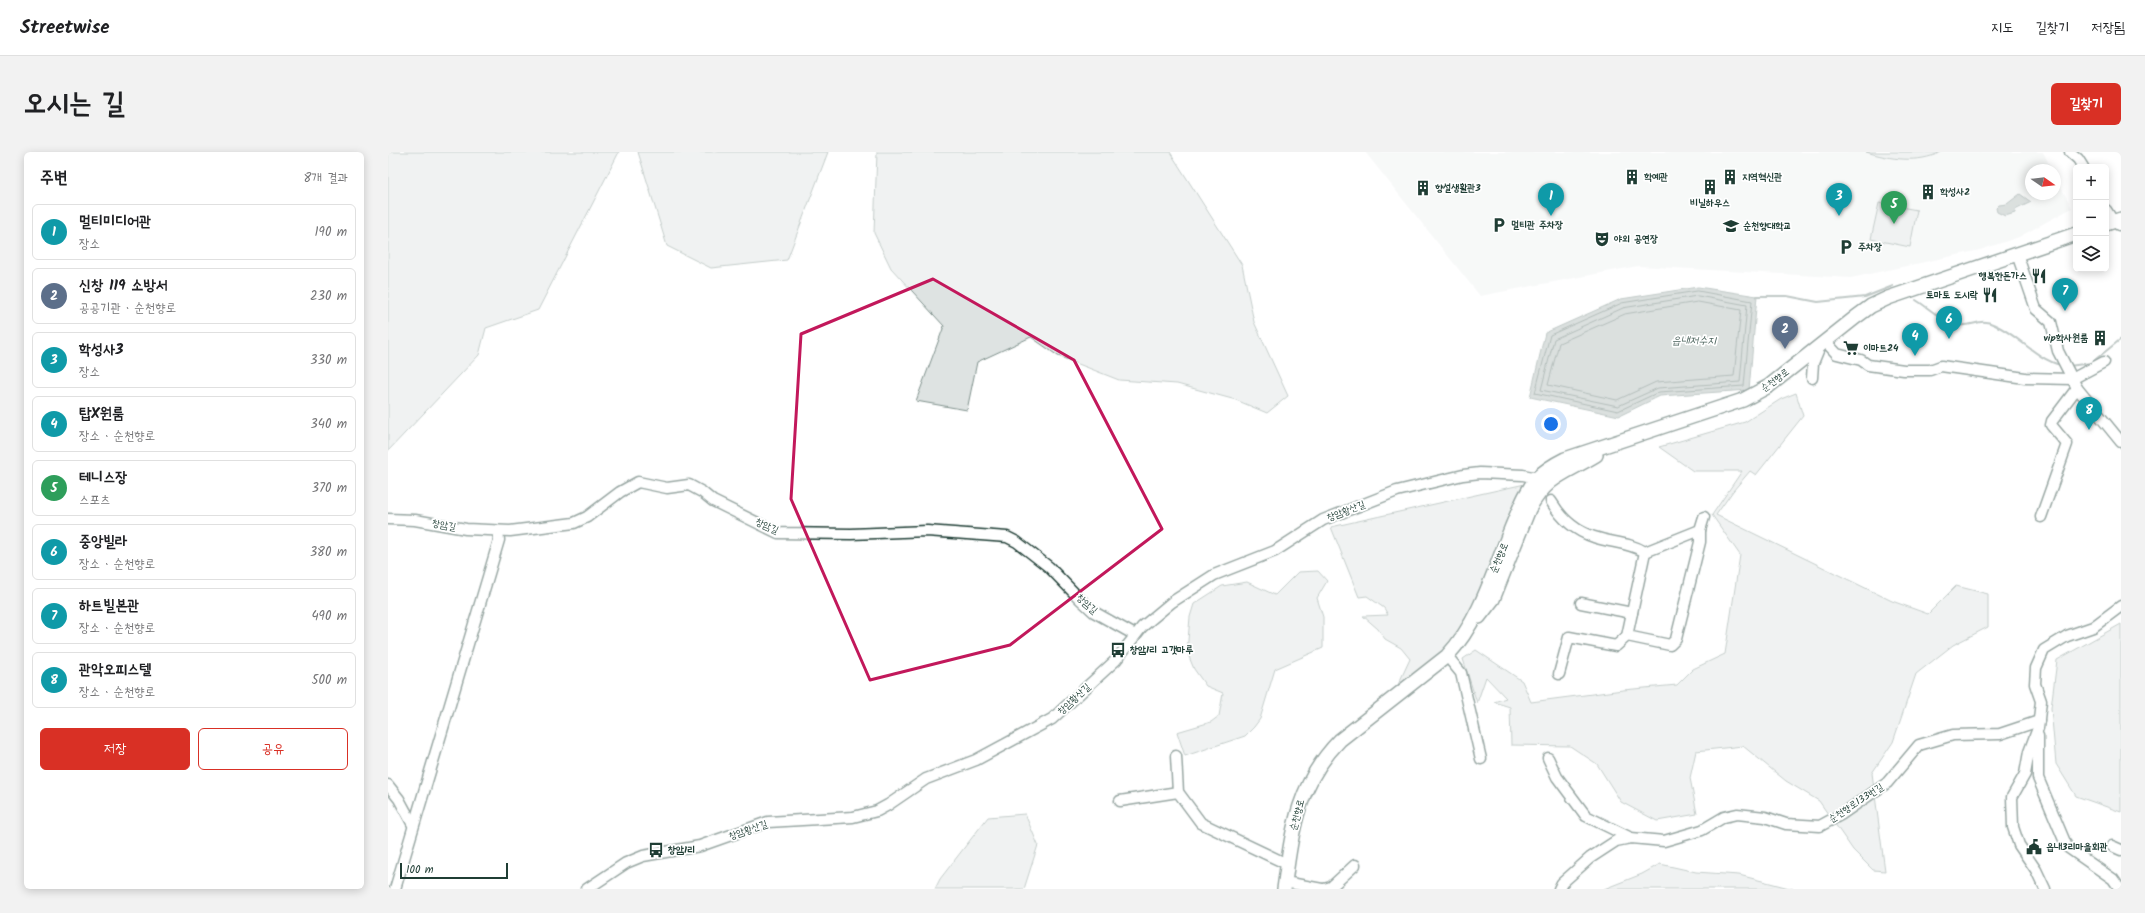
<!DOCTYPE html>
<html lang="ko">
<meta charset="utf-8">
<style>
:root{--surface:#fff;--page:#f2f2f2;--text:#202124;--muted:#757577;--line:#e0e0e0;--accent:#d93025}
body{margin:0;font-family:Kalam,"Poor Story",sans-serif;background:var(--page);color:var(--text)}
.controls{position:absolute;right:12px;top:12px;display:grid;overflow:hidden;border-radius:6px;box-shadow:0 2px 10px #0003}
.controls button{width:36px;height:36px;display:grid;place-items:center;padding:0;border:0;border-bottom:1px solid var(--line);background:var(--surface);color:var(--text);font:20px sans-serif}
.compass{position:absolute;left:1637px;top:12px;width:36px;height:36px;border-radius:50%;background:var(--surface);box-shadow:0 2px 10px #0003;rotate:104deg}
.scale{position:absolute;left:12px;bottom:10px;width:108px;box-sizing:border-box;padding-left:4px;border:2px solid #1f3d34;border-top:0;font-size:11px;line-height:14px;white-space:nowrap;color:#1f3d34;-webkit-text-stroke:3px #fff;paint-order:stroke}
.you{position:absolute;left:1163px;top:272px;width:14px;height:14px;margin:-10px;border:3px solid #fff;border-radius:50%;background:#1a73e8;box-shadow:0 0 0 6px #1a73e833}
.badge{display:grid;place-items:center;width:26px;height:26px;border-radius:50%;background:var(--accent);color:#fff;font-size:13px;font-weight:700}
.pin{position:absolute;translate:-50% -33px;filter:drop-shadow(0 1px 2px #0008)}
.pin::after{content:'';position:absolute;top:21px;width:14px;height:12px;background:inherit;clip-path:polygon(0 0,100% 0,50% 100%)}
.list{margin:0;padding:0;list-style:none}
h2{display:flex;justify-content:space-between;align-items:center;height:52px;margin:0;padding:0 16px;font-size:17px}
h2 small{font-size:13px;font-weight:400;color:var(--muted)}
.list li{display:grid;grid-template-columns:26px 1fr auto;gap:12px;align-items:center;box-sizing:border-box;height:56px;margin:0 8px 8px;padding:0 8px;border:1px solid var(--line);border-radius:6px}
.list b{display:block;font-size:15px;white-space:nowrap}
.list p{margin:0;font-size:13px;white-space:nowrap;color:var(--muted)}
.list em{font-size:13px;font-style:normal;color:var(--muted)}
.actions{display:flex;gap:8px;padding:12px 16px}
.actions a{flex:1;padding:9px 0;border:1px solid var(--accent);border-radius:6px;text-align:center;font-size:14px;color:var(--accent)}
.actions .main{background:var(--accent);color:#fff}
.icon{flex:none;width:22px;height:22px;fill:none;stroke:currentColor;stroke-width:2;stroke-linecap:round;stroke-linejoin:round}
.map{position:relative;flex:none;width:1733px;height:737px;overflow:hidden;border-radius:6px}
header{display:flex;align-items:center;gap:24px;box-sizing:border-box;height:56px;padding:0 20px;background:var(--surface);border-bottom:1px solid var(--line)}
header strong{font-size:19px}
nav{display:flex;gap:22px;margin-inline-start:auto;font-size:14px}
.intro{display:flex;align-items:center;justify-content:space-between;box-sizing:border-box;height:96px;padding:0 24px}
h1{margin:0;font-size:28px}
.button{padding:10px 18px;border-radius:6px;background:var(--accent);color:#fff;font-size:14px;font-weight:700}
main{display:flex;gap:24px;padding:0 24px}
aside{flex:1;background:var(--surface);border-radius:6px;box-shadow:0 2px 10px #0003}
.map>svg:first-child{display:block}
.built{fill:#eef1f0}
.green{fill:#dee3e2;stroke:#7e908b}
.water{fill:#afbab7;stroke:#758883}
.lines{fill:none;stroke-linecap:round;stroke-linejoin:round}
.shore{stroke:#596f68;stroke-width:1}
.stream{stroke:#758883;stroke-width:2}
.minor-casing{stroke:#1f3d34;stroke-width:13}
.major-casing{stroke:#1f3d34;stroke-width:16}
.minor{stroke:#fff;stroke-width:10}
.major{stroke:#fff;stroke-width:13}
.marked{fill:none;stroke:#c2185b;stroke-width:3;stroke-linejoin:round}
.labels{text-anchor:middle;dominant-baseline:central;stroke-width:3.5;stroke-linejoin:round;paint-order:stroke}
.poi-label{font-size:10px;font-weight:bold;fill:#1f3d34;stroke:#fff;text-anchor:start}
.street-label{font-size:10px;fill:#1f3d34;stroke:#fff}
.water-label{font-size:11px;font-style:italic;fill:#4a625b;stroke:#fff}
</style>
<header>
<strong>Streetwise</strong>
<nav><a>지도</a><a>길찾기</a><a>저장됨</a></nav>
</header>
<div class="intro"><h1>오시는 길</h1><a class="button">길찾기</a></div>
<main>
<aside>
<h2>주변<small>8개 결과</small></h2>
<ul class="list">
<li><span class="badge" style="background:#0f9aa8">1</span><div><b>멀티미디어관</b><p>장소</p></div><em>190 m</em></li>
<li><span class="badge" style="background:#5c6f8a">2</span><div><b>신창 119 소방서</b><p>공공기관 · 순천향로</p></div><em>230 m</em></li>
<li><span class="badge" style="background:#0f9aa8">3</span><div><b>학성사3</b><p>장소</p></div><em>330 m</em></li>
<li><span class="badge" style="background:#0f9aa8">4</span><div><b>탑X원룸</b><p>장소 · 순천향로</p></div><em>340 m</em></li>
<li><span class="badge" style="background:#2e9e5b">5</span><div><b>테니스장</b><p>스포츠</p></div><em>370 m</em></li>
<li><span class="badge" style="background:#0f9aa8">6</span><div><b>중앙빌라</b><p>장소 · 순천향로</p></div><em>380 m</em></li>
<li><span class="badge" style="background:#0f9aa8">7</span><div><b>하트빌본관</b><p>장소 · 순천향로</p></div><em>490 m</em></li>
<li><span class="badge" style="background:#0f9aa8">8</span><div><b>관악오피스텔</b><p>장소 · 순천향로</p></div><em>500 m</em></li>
</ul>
<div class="actions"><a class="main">저장</a><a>공유</a></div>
</aside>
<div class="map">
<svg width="1733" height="737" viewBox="0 0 1733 737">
<rect width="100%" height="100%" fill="#fff"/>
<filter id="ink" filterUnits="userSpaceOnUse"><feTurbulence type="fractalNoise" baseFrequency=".025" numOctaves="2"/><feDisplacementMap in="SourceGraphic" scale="8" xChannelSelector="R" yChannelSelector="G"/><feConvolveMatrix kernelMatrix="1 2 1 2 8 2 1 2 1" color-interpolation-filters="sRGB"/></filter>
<g filter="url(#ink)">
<!-- built -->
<polygon class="built" points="977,0 1655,0 1664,18 1643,18 1643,42 1667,42 1667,24 1684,56 1631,85 1592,98 1463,126 1250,114 1092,144"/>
<!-- green -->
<g class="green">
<polygon points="0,0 231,0 150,158 98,176 91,203 0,299"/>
<polygon points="250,0 440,0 399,108 323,116 279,94"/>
<polygon points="489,0 782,0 854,113 866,170 900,244 879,261 848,248 789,232 731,228 670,204 643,185 589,210 579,258 528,249 556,174 503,116 486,81"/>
<path d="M1478 0H1553C1530 12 1502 7 1478 0Z"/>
<polygon points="1491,51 1529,58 1522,95 1483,87"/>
<polygon points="1408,241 1415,264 1368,323 1362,319 1345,339 1328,363 1504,449 1540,462 1568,434 1600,442 1600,475 1565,493 1528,522 1505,590 1484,621 1497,719 1485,718 1465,698 1431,649 1398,629 1355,594 1308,599 1302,626 1309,662 1269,669 1233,650 1209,612 1182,594 1123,593 1122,555 1106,550 1118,546 1098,525 1089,551 1075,507 1088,498 1134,529 1143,550 1235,538 1289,533 1305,517 1337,502 1352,403 1324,363 1354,319 1305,319 1271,295 1357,270 1393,247"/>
<polygon points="1137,332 1077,472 1054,501 1009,535 1022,507 1013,496 997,487 990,477 975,464 1000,463 996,456 979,444 971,445 943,375"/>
<polygon points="930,419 939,429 929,446 935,465 935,496 887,517 872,567 866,575 857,584 797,604 789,580 823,570 831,564 835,541 818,534 806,517 799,500 802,465 806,452 834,434 859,430 887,443 910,420"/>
<polygon points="1733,472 1733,660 1688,644 1668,612 1663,556 1669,508"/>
<polygon points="637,662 650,693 636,737 547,737 552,727 600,665"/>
<polygon points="1272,712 1308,720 1351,723 1405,737 1216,737 1254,722"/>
</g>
<!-- water -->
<g class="water">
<polygon points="1632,42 1643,50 1627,58 1627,61 1617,64 1609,60 1608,56 1611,53 1619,52"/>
<polygon points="1310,135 1369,144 1361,238 1272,244 1231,264 1142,245 1157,181 1233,147"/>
</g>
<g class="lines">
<!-- shore -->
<g class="shore">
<polygon points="1310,139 1364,149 1356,234 1271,240 1230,259 1147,241 1162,183 1234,151"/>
<polygon points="1310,144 1359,153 1352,230 1270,236 1230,254 1153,238 1166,187 1235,156"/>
<polygon points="1310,150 1353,158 1346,224 1268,230 1229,248 1160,233 1171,191 1237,162"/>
</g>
<!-- stream -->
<g class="stream">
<polyline points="1369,144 1399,144 1430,150 1477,145 1505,134"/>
<path d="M1528 148C1541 156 1556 171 1571 173 1586 175 1591 165 1607 173 1630 183 1648 207 1673 213"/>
<polyline points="1681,214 1703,211 1733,187"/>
</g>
<defs>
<g id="minor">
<polyline points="1682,0 1690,7 1695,15"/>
<polyline points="1718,58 1725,69 1731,73"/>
<polyline points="1629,102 1648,157 1663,170 1670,199 1689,236 1733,290"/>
<polyline points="1437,189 1449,202 1473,208 1480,213 1516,218 1542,218 1553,214 1637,226 1684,227 1716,210"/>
<polyline points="1424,226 1425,211 1432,194"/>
<path d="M1163 349C1173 366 1187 379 1206 385 1223 391 1241 390 1257 400L1312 378 1316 365"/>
<polyline points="1653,365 1679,292 1663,273 1664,269 1689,236"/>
<polyline points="0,367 27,368 78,377 122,379 186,371 199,365 232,340 250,330 279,336 301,333 314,340 325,349 390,381 463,382 539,379 619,385 629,390 661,415 692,447 706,460 747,483"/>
<polyline points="1257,400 1239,484 1282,493 1288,487 1312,390 1312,378"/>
<polyline points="1193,451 1244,461"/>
<polyline points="1059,504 1073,521 1093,607"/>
<polyline points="1171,522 1181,485 1228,494 1239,484"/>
<polyline points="1650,584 1650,626 1679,695 1725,727 1732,737"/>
<polyline points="788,604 790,640 813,671 899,712"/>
<polyline points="1160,606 1169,625 1198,664 1243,686"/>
<polyline points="0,633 11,647 25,673"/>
<polyline points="732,649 790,640"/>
<polyline points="1724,694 1733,698"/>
<polyline points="897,730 934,737"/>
<polyline points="7,737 111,388 110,379"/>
<polyline points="199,737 238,711 255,704 312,694 380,670 465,665 489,659 500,653 538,627 588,608 664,567 728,508 754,475 784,450 826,423 887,399 935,368 1009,339 1075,323 1092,321 1135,323 1150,326"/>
<polyline points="936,737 943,735 967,713"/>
<polyline points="1171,737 1174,731 1202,706 1228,689 1243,686 1276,689 1314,678 1336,665 1349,662 1377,665 1398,672 1432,674 1454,662 1499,631 1531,593 1565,583 1612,582 1651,569"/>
<polyline points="1657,737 1648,718 1631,693 1625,675 1624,645 1637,622 1641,600 1650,576 1653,549 1647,532 1648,516 1656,498 1679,484 1705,475 1733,454"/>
</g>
<g id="major">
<polyline points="1718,72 1733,67"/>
<path d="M1091 465 1105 447 1141 357C1160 323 1177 322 1208 303"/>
<path d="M896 737C904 679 909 632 952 588L1059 504C1092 469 1106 418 1124 374 1131 358 1137 340 1149 326 1157 318 1167 312 1177 307L1355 248 1381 234 1468 165 1483 154 1500 146 1688 82"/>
</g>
</defs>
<!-- minor casing -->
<use href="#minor" class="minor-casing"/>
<!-- major casing -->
<use href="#major" class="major-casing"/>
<!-- minor -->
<use href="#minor" class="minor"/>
<!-- major -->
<use href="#major" class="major"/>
</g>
</g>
<!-- marked area -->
<path d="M0 0H1733V737H0ZM545 127 686 208 774 377 622 493 482 528 403 347 413 182Z" fill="#fff" fill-opacity=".55" fill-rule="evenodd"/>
<path class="marked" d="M545 127 686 208 774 377 622 493 482 528 403 347 413 182Z"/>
<!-- icons -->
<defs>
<symbol id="building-bare" viewBox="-9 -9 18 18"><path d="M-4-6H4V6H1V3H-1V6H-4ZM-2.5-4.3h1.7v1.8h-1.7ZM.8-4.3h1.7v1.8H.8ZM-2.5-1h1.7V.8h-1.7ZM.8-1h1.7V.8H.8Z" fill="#1f3d34" stroke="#fff" stroke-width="2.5" paint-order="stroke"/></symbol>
<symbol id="parking-bare" viewBox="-9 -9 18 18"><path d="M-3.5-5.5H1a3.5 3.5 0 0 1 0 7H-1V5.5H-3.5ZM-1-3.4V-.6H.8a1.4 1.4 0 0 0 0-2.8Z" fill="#1f3d34" stroke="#fff" stroke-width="2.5" paint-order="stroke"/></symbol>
<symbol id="university-bare" viewBox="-9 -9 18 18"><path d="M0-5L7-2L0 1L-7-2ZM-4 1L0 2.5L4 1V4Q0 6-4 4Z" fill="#1f3d34" stroke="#fff" stroke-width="2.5" paint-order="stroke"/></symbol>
<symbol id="theatre-bare" viewBox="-9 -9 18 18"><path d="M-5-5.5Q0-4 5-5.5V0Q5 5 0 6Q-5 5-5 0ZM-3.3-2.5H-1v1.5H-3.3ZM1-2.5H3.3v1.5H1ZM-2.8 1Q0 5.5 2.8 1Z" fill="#1f3d34" stroke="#fff" stroke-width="2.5" paint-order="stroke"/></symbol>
<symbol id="restaurant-bare" viewBox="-9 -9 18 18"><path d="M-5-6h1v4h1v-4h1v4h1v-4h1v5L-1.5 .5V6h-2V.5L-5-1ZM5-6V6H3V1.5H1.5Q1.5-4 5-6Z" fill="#1f3d34" stroke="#fff" stroke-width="2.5" paint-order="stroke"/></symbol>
<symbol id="supermarket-bare" viewBox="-9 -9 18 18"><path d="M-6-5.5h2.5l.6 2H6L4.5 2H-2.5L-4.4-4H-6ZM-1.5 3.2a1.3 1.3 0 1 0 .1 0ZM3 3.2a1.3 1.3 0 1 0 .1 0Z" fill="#1f3d34" stroke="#fff" stroke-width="2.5" paint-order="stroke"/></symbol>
<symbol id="bus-bare" viewBox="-9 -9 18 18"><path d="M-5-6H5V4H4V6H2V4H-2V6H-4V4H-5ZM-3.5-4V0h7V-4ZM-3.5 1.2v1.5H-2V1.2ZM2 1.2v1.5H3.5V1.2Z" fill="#1f3d34" stroke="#fff" stroke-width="2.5" paint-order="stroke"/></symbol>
<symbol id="civic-bare" viewBox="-9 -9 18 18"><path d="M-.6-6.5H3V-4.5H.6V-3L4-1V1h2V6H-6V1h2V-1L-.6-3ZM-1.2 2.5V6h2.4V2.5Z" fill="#1f3d34" stroke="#fff" stroke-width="2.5" paint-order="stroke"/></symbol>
</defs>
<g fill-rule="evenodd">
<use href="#building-bare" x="1233" y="14" width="22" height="22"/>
<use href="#building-bare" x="1331" y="14" width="22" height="22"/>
<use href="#building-bare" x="1311" y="24" width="22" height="22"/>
<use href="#building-bare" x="1024" y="25" width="22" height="22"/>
<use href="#building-bare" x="1529" y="29" width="22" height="22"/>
<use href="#parking-bare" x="1100" y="62" width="22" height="22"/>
<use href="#university-bare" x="1332" y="63" width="22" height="22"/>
<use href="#theatre-bare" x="1203" y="76" width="22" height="22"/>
<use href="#parking-bare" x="1447" y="84" width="22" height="22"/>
<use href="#restaurant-bare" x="1640" y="113" width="22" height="22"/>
<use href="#restaurant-bare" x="1591" y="132" width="22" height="22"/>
<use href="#building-bare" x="1701" y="175" width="22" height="22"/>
<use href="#supermarket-bare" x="1452" y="185" width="22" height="22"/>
<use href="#bus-bare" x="719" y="487" width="22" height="22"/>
<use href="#civic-bare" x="1635" y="684" width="22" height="22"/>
<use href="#bus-bare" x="257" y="687" width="22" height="22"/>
</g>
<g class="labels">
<!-- poi labels -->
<g class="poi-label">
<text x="1256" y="25">학예관</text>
<text x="1354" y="25">지역혁신관</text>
<text x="1047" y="36">향설생활관3</text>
<text x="1552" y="40">학성사2</text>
<text x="1322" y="51" text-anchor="middle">비닐하우스</text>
<text x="1123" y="73">멀티관 주차장</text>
<text x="1355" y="74">순천향대학교</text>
<text x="1226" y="87">야외 공연장</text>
<text x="1470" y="95">주차장</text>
<text x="1639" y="124" text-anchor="end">행복한돈가스</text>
<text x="1590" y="143" text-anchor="end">토마토 도시락</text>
<text x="1700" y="186" text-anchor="end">vip학사원룸</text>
<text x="1475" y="196">이마트24</text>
<text x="742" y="498">창암1리 고갯마루</text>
<text x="1658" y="695">읍내3리마을회관</text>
<text x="280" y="698">창암1리</text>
</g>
<!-- street labels -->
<g class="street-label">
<text transform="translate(1387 228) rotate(-36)">순천향로</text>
<text transform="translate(958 359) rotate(-21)">창암황산길</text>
<text transform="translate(56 373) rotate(11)">창암길</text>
<text transform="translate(379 374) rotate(24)">창암길</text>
<text transform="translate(1111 406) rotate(-67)">순천향로</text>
<text transform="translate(699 452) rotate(41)">창암길</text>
<text transform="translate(686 547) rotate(-43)">창암황산길</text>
<text transform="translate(1468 651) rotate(-33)">순천향로133번길</text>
<text transform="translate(909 663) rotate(-75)">순천향로</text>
<text transform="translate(360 678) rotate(-19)">창암황산길</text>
</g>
<!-- water labels -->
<g class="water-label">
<text x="1306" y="189">읍내저수지</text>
</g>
</g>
</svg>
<div class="controls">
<button>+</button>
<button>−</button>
<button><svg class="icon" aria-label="layers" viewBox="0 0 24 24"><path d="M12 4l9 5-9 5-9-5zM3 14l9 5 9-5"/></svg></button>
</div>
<svg class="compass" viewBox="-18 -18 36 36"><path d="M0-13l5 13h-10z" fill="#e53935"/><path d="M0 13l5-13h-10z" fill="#757577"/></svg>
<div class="scale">100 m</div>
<div class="you"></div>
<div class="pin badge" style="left:1163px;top:64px;background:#0f9aa8">1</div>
<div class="pin badge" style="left:1397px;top:197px;background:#5c6f8a">2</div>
<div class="pin badge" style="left:1451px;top:64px;background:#0f9aa8">3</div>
<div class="pin badge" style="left:1527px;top:204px;background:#0f9aa8">4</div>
<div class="pin badge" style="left:1506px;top:72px;background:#2e9e5b">5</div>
<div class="pin badge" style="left:1561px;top:187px;background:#0f9aa8">6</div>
<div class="pin badge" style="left:1677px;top:159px;background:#0f9aa8">7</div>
<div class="pin badge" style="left:1701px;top:278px;background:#0f9aa8">8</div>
</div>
</main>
